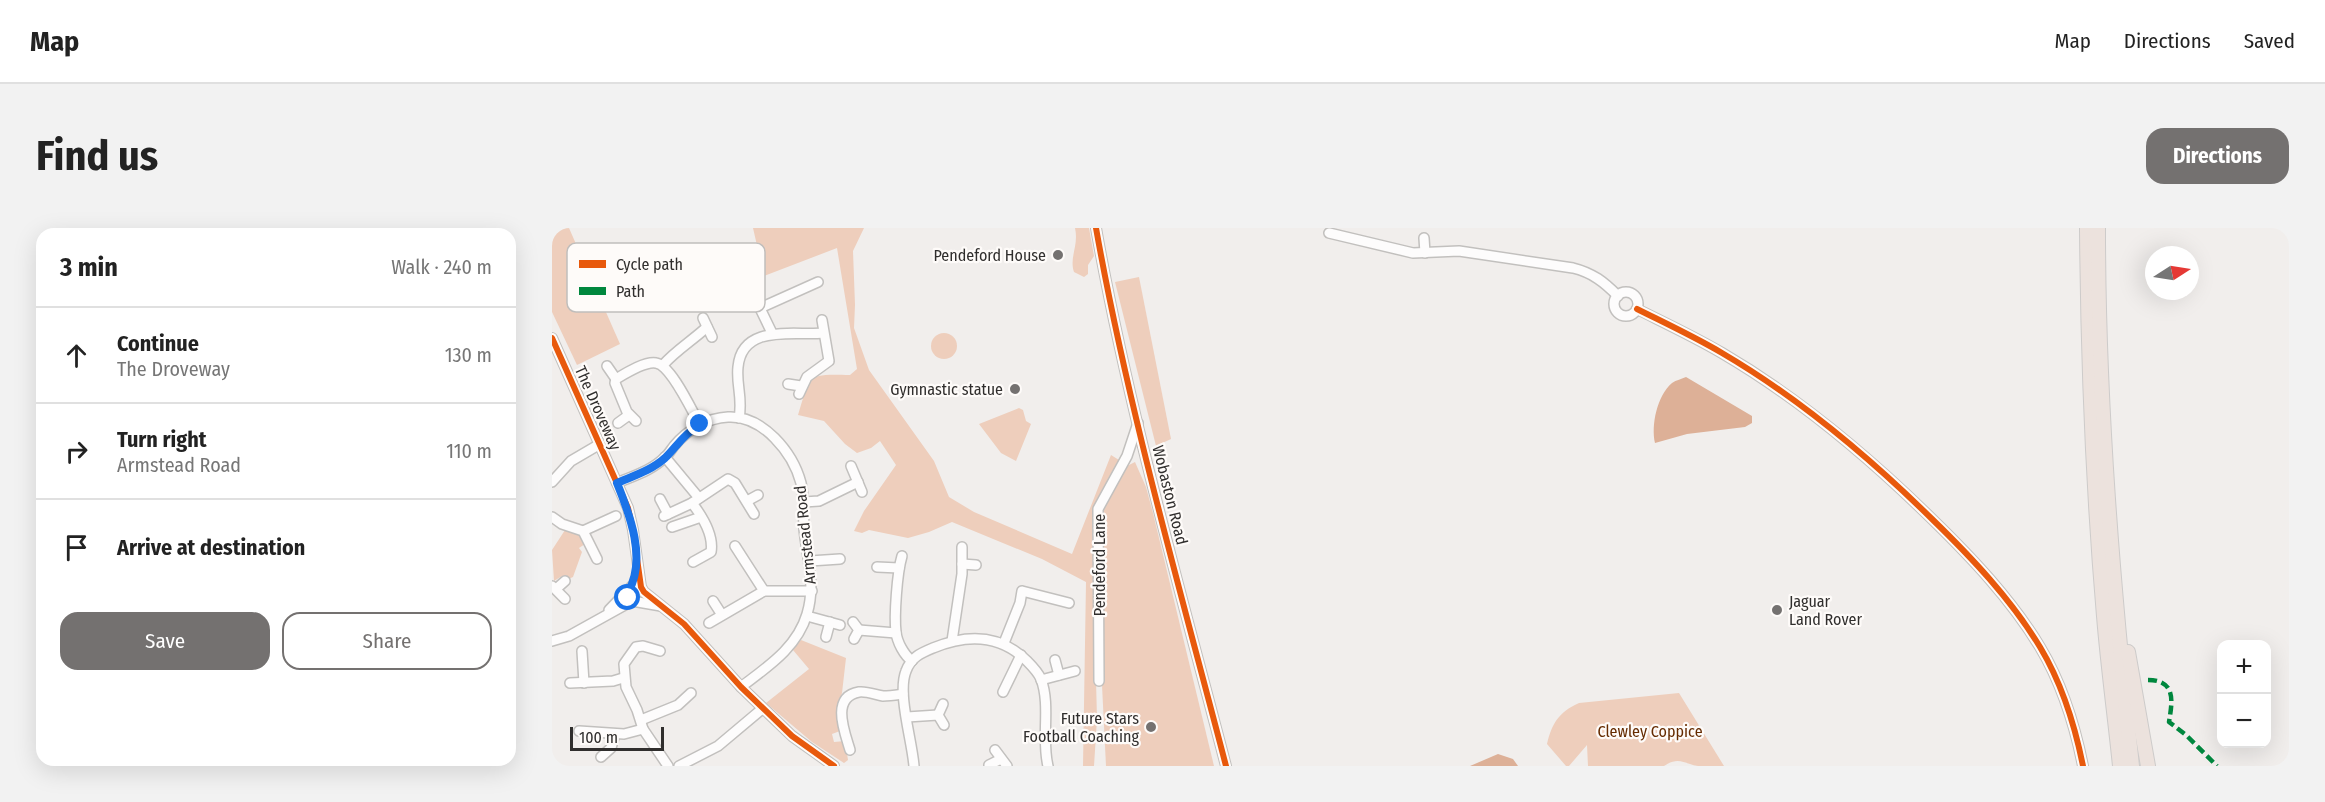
<!DOCTYPE html>
<meta charset="utf-8">
<style>
:root{--surface:#fff;--page:#f2f2f2;--text:#222;--muted:#767676;--line:#e0e0e0;--accent:#747170}
body{margin:0;font-family:"Fira Sans Condensed",sans-serif;background:var(--page);color:var(--text)}
.controls{position:absolute;right:18px;bottom:18px;display:grid;overflow:hidden;border-radius:12px;box-shadow:0 6px 24px #0002}
.controls button{width:54px;height:54px;display:grid;place-items:center;padding:0;border:0;border-bottom:2px solid var(--line);background:var(--surface);color:var(--text);font:30px sans-serif}
.compass{position:absolute;left:1593px;top:18px;width:54px;height:54px;border-radius:50%;background:var(--surface);box-shadow:0 6px 24px #0002;rotate:78deg}
.scale{position:absolute;left:18px;bottom:15px;width:94px;box-sizing:border-box;padding-left:6px;border:3px solid #302e2d;border-top:0;font-size:16px;line-height:21px;white-space:nowrap;color:#302e2d;-webkit-text-stroke:4px #fefbf9;paint-order:stroke}
.stop{position:absolute;width:18px;height:18px;margin:-14px;border:4px solid #1a73e8;border-radius:50%;background:#fff}
.stop.end{background:#1a73e8;border-color:#fff;box-shadow:0 2px 6px #0008}
.list{margin:0;padding:0;list-style:none}
h2{display:flex;justify-content:space-between;align-items:center;height:78px;margin:0;padding:0 24px;font-size:26px}
h2 small{font-size:20px;font-weight:400;color:var(--muted)}
.list li{display:grid;grid-template-columns:39px 1fr auto;gap:18px;align-items:center;box-sizing:border-box;height:96px;padding:0 24px;border-top:2px solid var(--line)}
.list b{display:block;font-size:22px;white-space:nowrap}
.list p{margin:0;font-size:20px;white-space:nowrap;color:var(--muted)}
.list em{font-size:20px;font-style:normal;color:var(--muted)}
.actions{display:flex;gap:12px;padding:18px 24px}
.actions a{flex:1;padding:14px 0;border:2px solid var(--accent);border-radius:18px;text-align:center;font-size:21px;color:var(--accent)}
.actions .main{background:var(--accent);color:#fff}
.icon{flex:none;width:33px;height:33px;fill:none;stroke:currentColor;stroke-width:2;stroke-linecap:round;stroke-linejoin:round}
.map{position:relative;flex:none;width:1737px;height:538px;overflow:hidden;border-radius:18px}
header{display:flex;align-items:center;gap:36px;box-sizing:border-box;height:84px;padding:0 30px;background:var(--surface);border-bottom:2px solid var(--line)}
header strong{font-size:28px}
nav{display:flex;gap:33px;margin-inline-start:auto;font-size:21px}
.intro{display:flex;align-items:center;justify-content:space-between;box-sizing:border-box;height:144px;padding:0 36px}
h1{margin:0;font-size:42px}
.button{padding:15px 27px;border-radius:18px;background:var(--accent);color:#fff;font-size:21px;font-weight:700}
main{display:flex;gap:36px;padding:0 36px}
aside{flex:1;background:var(--surface);border-radius:18px;box-shadow:0 6px 24px #0002}
.map>svg:first-child{display:block}
.green{fill:#eecebc}
.water{fill:#ddb097}
.lines{fill:none;stroke-linecap:round;stroke-linejoin:round}
.minor-casing{stroke:#c2c0be;stroke-width:12}
.highway-casing{stroke:#cdcbca;stroke-width:16}
.minor{stroke:#fdfcfc;stroke-width:9}
.highway{stroke:#ece2dd;stroke-width:14}
.quiet{stroke:#00873e;stroke-width:4.5;stroke-dasharray:9 4.5;stroke-linecap:butt}
.cycleway-casing{stroke:#fefbf9;stroke-width:10}
.cycleway{stroke:#e8590c;stroke-width:6}
.route{stroke:#1a73e8;stroke-width:8}
.poi-dot{fill:#747170;stroke:#fefbf9;stroke-width:2}
.labels{text-anchor:middle;dominant-baseline:central;stroke-width:4.5;stroke-linejoin:round;paint-order:stroke}
.poi-label{font-size:16px;fill:#302e2d;stroke:#fefbf9;text-anchor:end}
.street-label{font-size:16px;fill:#302e2d;stroke:#fefbf9}
.park-label{font-size:16px;fill:#652b00;stroke:#fefbf9}
.key{fill:#fefbf9;stroke:#c0bebc;stroke-width:1.5}
.key-label{font-size:16px;fill:#302e2d}
</style>
<header>
<strong>Map</strong>
<nav><a>Map</a><a>Directions</a><a>Saved</a></nav>
</header>
<div class="intro"><h1>Find us</h1><a class="button">Directions</a></div>
<main>
<aside>
<h2>3 min<small>Walk · 240 m</small></h2>
<ul class="list">
<li><svg class="icon" aria-label="ahead" viewBox="0 0 24 24"><path d="M12 20V5M6 11l6-6 6 6"/></svg><div><b>Continue</b><p>The Droveway</p></div><em>130 m</em></li>
<li><svg class="icon" aria-label="right" viewBox="0 0 24 24"><path d="M7 20v-9h11M14 6l5 5-5 5"/></svg><div><b>Turn right</b><p>Armstead Road</p></div><em>110 m</em></li>
<li><svg class="icon" aria-label="arrive" viewBox="0 0 24 24"><path d="M6 21V4h12l-3 4 3 4H6"/></svg><div><b>Arrive at destination</b></div></li>
</ul>
<div class="actions"><a class="main">Save</a><a>Share</a></div>
</aside>
<div class="map">
<svg width="1737" height="538" viewBox="0 0 1737 538">
<rect width="100%" height="100%" fill="#f1eeec"/>
<!-- green -->
<g class="green">
<polygon points="0,0 17,0 68,116 25,137 0,84"/>
<path d="M201 0H312L301 23 303 77 302 100 317 142 382 233 397 269 422 284 520 326 559 227 567 232 549 264 540 294 545 491 542 538H531L534 354 490 331 400 294 377 304 356 310 317 302 310 305 302 303 312 283 344 237 328 213 319 220 305 225 293 216 272 193 246 187C259 146 254 146 298 147L305 141 285 20 212 48Z"/>
<path d="M523 0H537L542 28 536 37V46L532 49 522 44C517 29 527 18 523 0Z"/>
<polygon points="587,49 619,211 604,218 563,54"/>
<circle cx="392" cy="118" r="13"/>
<polygon points="467,180 471,182 474,193 479,196 464,233 449,225 427,196"/>
<polygon points="583,234 594,259 601,285 662,538 554,538 550,457 549,281 575,238"/>
<polygon points="13,302 28,306 33,316 27,320 30,324 21,349 14,352 10,348 2,353 0,322"/>
<polygon points="249,412 294,430 290,465 285,481 288,503 280,506 282,514 293,513 296,532 292,535 260,514 214,475 257,441 241,422"/>
<path d="M1127 465 1172 538C1164 538 1154 538 1146 538 1132 536 1127 528 1112 538H1036L1035 517 1017 538H1014L995 516C1000 495 1007 484 1027 475Z"/>
</g>
<!-- water -->
<g class="water">
<path d="M1134 149 1200 188V195L1193 199 1135 206 1103 215C1099 197 1105 168 1120 155 1124 152 1130 151 1134 149Z"/>
<polygon points="946,526 961,531 966,538 918,538"/>
</g>
<g class="lines">
<defs>
<g id="minor">
<path d="M544 0C576 180 628 361 674 538"/>
<path d="M777 5 861 25 907 23 1021 40C1041 45 1052 54 1066 68"/>
<polyline points="872,10 873,25"/>
<circle cx="1074" cy="76" r="12"/>
<polyline points="204,72 220,105"/>
<polyline points="208,80 266,54"/>
<path d="M1085 81C1113 95 1143 109 1170 125 1247 170 1316 228 1380 291 1419 329 1459 371 1488 419 1509 454 1523 498 1531 538"/>
<polyline points="151,90 160,109"/>
<polyline points="0,110 76,280 81,302 89,359 92,364 132,396 189,459 240,508 282,538"/>
<path d="M111 137C123 123 141 112 155 99"/>
<polyline points="55,138 64,151"/>
<polyline points="236,156 249,158"/>
<polyline points="247,166 255,149 277,133 270,92"/>
<path d="M187 190C191 170 184 157 186 139 190 95 243 108 271 105"/>
<path d="M84 193 75 184 63 155 64 151C74 145 93 133 104 135 119 137 140 183 148 197"/>
<polyline points="66,195 77,187"/>
<polyline points="113,229 147,270"/>
<polyline points="299,238 310,264"/>
<polyline points="0,254 19,233 48,216"/>
<path d="M65 255C81 248 101 242 113 229 117 226 119 222 122 218 135 202 155 190 176 189 211 187 241 225 249 255 253 271 251 285 252 301 255 331 264 356 255 386 245 420 215 439 189 459"/>
<polyline points="108,271 116,286"/>
<polyline points="195,273 206,267"/>
<polyline points="252,274 267,273 306,254"/>
<path d="M140 275C150 288 162 307 159 324L141 334"/>
<polyline points="112,288 140,275 176,251 183,255 202,286"/>
<polyline points="0,289 10,296 31,303 45,331"/>
<polyline points="120,299 149,289"/>
<polyline points="31,303 64,288"/>
<polyline points="183,318 212,363"/>
<path d="M350 328C345 345 342 388 344 404 345 414 352 427 360 433"/>
<polyline points="258,333 288,331"/>
<polyline points="410,336 424,337"/>
<polyline points="325,339 347,340"/>
<polyline points="0,358 13,371"/>
<polyline points="4,361 13,353"/>
<polyline points="161,373 170,387"/>
<polyline points="57,382 80,358"/>
<polyline points="255,388 288,397"/>
<polyline points="301,394 307,402 302,411"/>
<polyline points="157,395 212,363 260,363"/>
<polyline points="307,402 344,405"/>
<polyline points="274,409 278,394"/>
<polyline points="0,413 17,408 80,373 109,378"/>
<polyline points="400,413 410,346 410,319"/>
<polyline points="452,415 468,375 470,363 517,375"/>
<polyline points="30,423 32,455"/>
<polyline points="108,423 91,418 84,419 72,436 74,459 85,482 91,501 116,538"/>
<polyline points="503,432 507,447"/>
<polyline points="489,452 523,443"/>
<polyline points="547,453 546,281 575,228 586,195"/>
<polyline points="18,455 61,453 71,450"/>
<polyline points="451,464 469,427"/>
<polyline points="391,476 386,487 392,497"/>
<polyline points="355,489 386,487"/>
<polyline points="89,492 126,477 139,465"/>
<polyline points="27,503 72,506 91,501"/>
<path d="M298 522C293 505 278 469 307 464 315 463 324 467 331 468 338 468 344 467 351 466"/>
<polyline points="443,522 455,538"/>
<polyline points="49,529 59,520 63,506"/>
<polyline points="437,537 449,531"/>
<polyline points="127,538 166,518 210,481"/>
<path d="M362 538C360 512 345 465 354 443 359 429 369 425 381 420 415 406 448 406 475 433 480 438 486 444 489 451 499 478 489 510 496 538"/>
</g>
<g id="highway">
<path d="M1535 0C1536 129 1541 259 1552 388 1556 438 1563 488 1568 538"/>
<path d="M1546 0C1546 180 1561 359 1580 538"/>
<polyline points="1576,424 1596,538"/>
</g>
</defs>
<!-- minor casing -->
<use href="#minor" class="minor-casing"/>
<!-- highway casing -->
<use href="#highway" class="highway-casing"/>
<!-- minor -->
<use href="#minor" class="minor"/>
<!-- highway -->
<use href="#highway" class="highway"/>
<!-- quiet -->
<path class="quiet" d="M1596 452C1625 452 1620 475 1617 494L1634 507 1665 538"/>
<defs>
<g id="cycleway">
<path d="M544 0C576 180 628 361 674 538"/>
<path d="M1085 81C1113 95 1143 109 1170 125 1247 170 1316 228 1380 291 1419 329 1459 371 1488 419 1509 454 1523 498 1531 538"/>
<polyline points="0,110 76,280 81,302 89,359 92,364 132,396 189,459 240,508 282,538"/>
</g>
</defs>
<!-- cycleway casing -->
<use href="#cycleway" class="cycleway-casing"/>
<!-- cycleway -->
<use href="#cycleway" class="cycleway"/>
</g>
<g class="lines">
<!-- route -->
<path class="route" d="M76 370V364C95 332 78 287 65 255 81 248 100 242 113 230 126 217 130 208 148 196"/>
</g>
<!-- markers -->
<g class="poi-dot">
<circle cx="506" cy="27" r="6"/>
<circle cx="463" cy="161" r="6"/>
<circle cx="1225" cy="382" r="6"/>
<circle cx="599" cy="499" r="6"/>
</g>
<g class="labels">
<!-- poi labels -->
<g class="poi-label">
<text x="494" y="27">Pendeford House</text>
<text x="451" y="161">Gymnastic statue</text>
<text x="1237" y="373" text-anchor="start">Jaguar<tspan x="1237" dy="18">Land Rover</tspan></text>
<text x="587" y="490">Future Stars<tspan x="587" dy="18">Football Coaching</tspan></text>
</g>
<!-- street labels -->
<g class="street-label">
<text transform="translate(46 180) rotate(66)">The Droveway</text>
<text transform="translate(618 267) rotate(76)">Wobaston Road</text>
<text transform="translate(253 307) rotate(-96)">Armstead Road</text>
<text transform="translate(547 337) rotate(-90)">Pendeford Lane</text>
</g>
<!-- park labels -->
<g class="park-label">
<text x="1098" y="503">Clewley Coppice</text>
</g>
</g>
<!-- legend -->
<rect x="15" y="15" width="198" height="69" rx="9" class="key"/>
<rect x="27" y="32" width="27" height="8" fill="#e8590c"/>
<rect x="27" y="59" width="27" height="8" fill="#00873e"/>
<g class="key-label">
<text x="64" y="42">Cycle path</text>
<text x="64" y="69">Path</text>
</g>
</svg>
<div class="controls">
<button>+</button>
<button>−</button>
</div>
<svg class="compass" viewBox="-18 -18 36 36"><path d="M0-13l5 13h-10z" fill="#e53935"/><path d="M0 13l5-13h-10z" fill="#767676"/></svg>
<div class="scale">100 m</div>
<div class="stop" style="left:76px;top:370px"></div>
<div class="stop end" style="left:148px;top:196px"></div>
</div>
</main>
